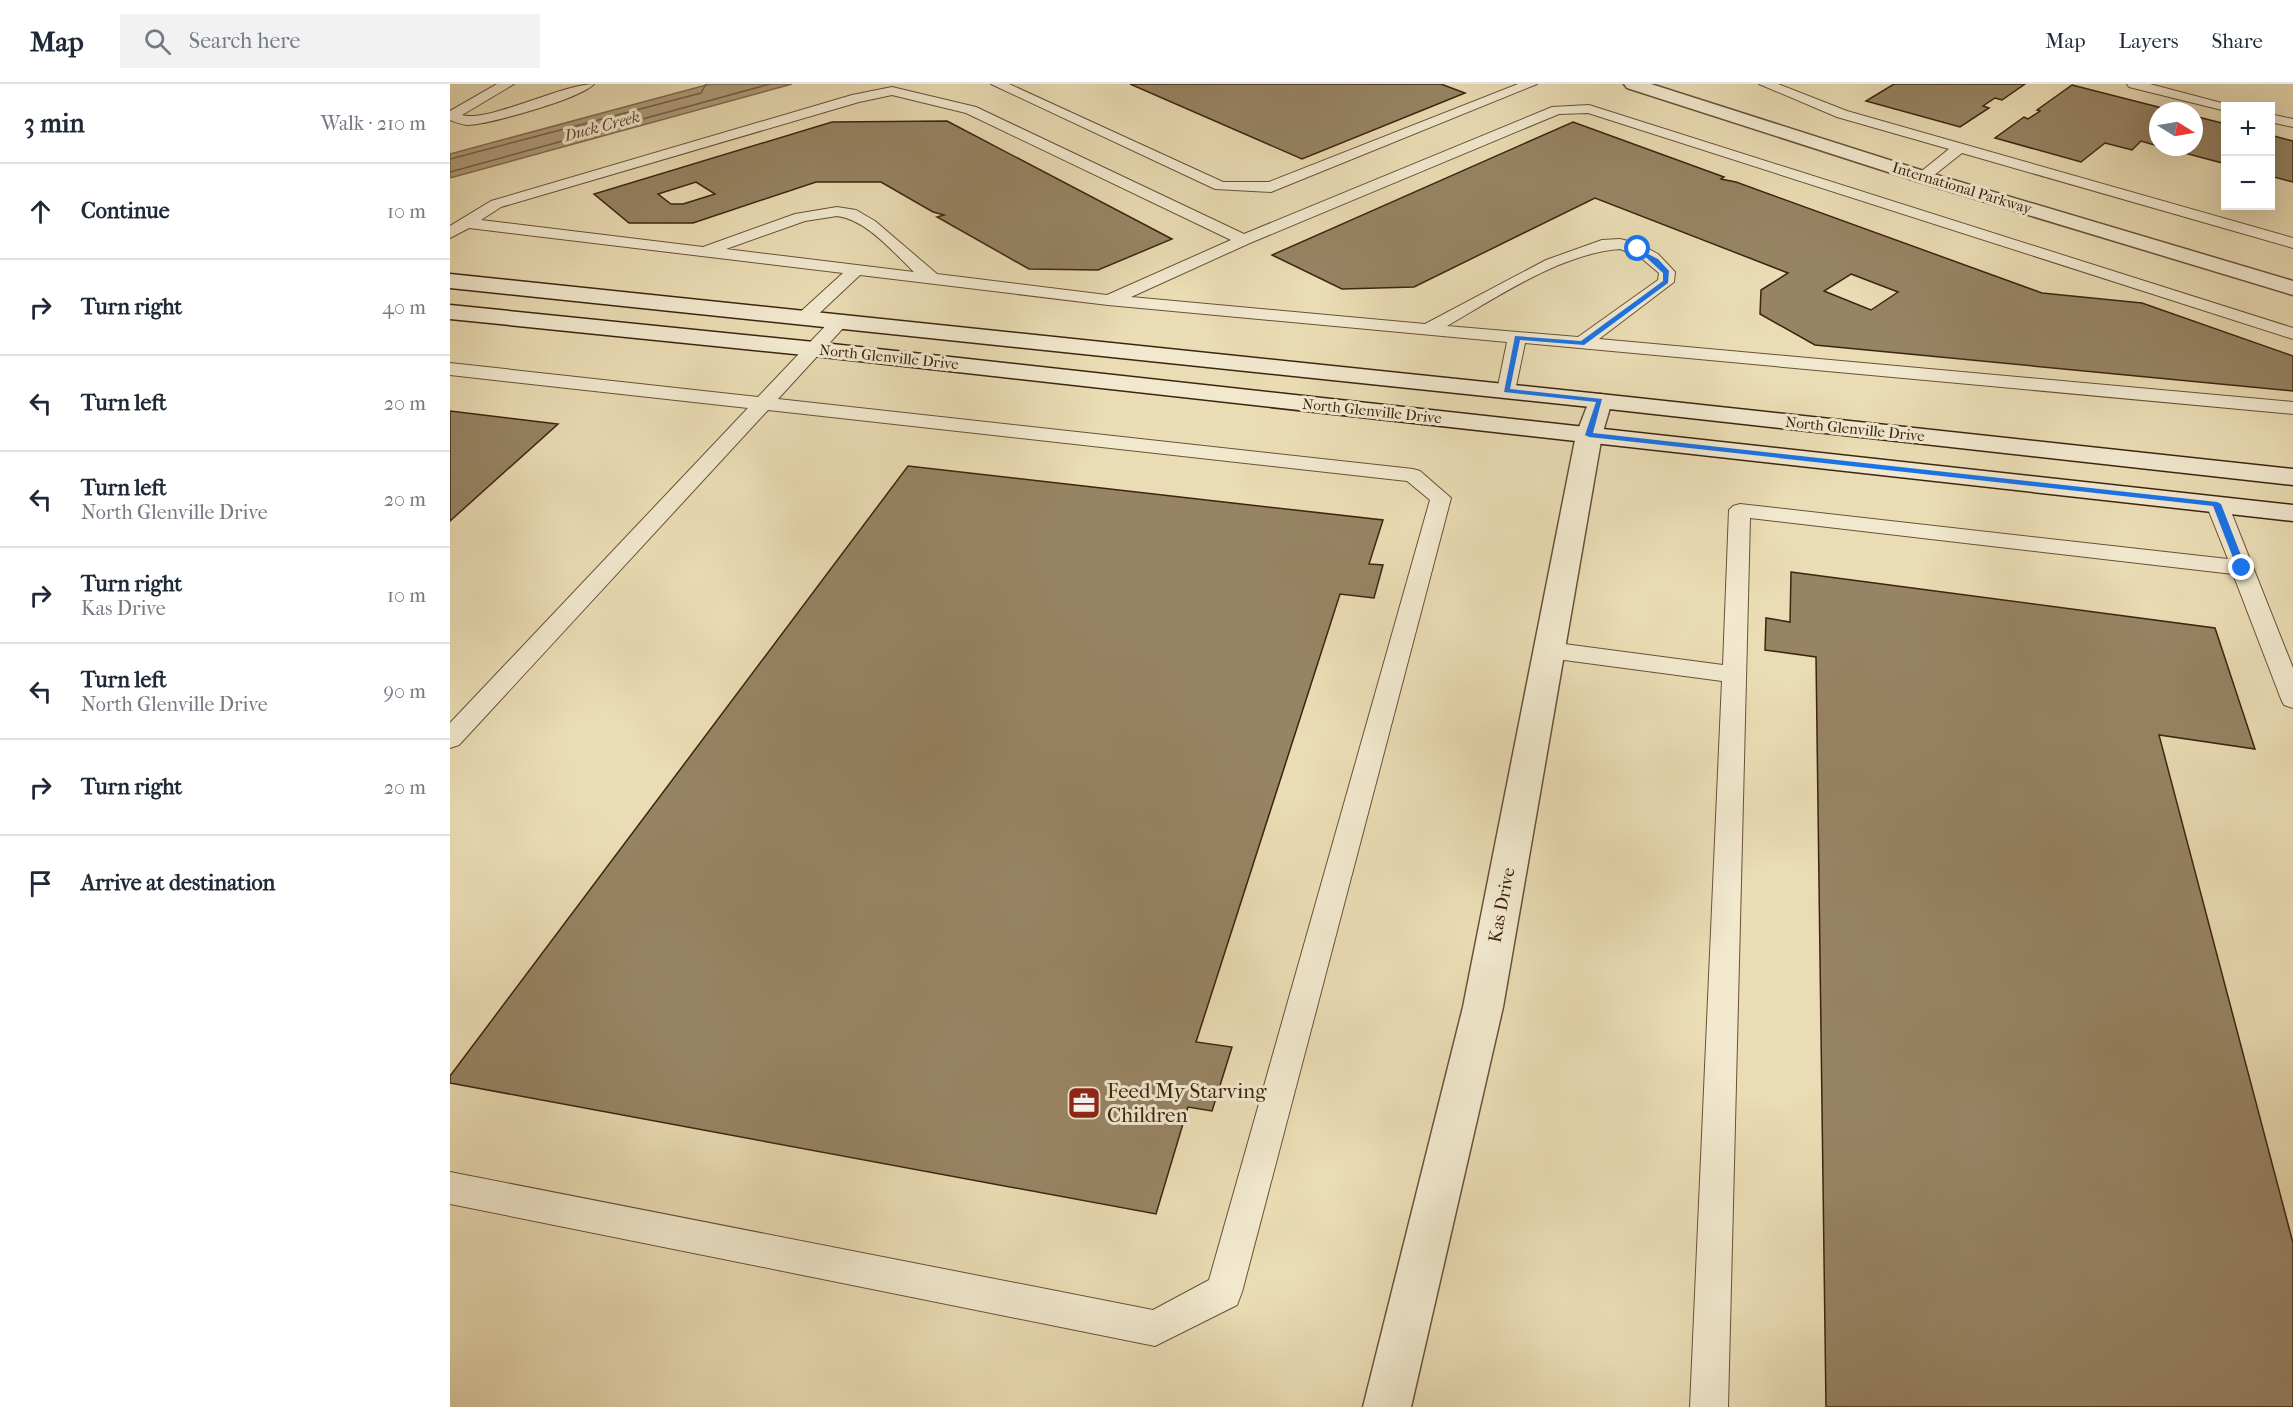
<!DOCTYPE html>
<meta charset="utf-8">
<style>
:root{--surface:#fff;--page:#f2f2f3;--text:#1f2937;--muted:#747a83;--line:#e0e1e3}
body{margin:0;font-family:"IM FELL French Canon",serif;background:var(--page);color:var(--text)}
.controls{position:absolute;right:18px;top:18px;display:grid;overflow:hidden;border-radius:0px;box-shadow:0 6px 24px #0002}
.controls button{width:54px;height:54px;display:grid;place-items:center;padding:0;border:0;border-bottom:2px solid var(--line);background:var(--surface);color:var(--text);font:30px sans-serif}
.compass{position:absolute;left:1699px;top:18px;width:54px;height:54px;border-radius:50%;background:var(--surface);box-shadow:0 6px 24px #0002;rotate:101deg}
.stop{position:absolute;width:18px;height:18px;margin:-14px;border:4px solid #1a73e8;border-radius:50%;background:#fff}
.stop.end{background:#1a73e8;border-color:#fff;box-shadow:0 2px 6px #0008}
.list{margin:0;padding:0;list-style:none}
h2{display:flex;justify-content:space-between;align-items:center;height:78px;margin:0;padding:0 24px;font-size:26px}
h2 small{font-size:20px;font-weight:400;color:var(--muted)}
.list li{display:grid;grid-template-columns:39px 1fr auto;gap:18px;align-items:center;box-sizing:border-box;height:96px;padding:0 24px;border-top:2px solid var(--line)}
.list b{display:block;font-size:22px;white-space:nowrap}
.list p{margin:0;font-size:20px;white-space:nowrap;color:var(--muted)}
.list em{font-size:20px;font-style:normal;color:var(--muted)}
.icon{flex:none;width:33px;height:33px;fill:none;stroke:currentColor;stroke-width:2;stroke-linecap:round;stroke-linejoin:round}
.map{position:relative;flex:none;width:1843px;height:1323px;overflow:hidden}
header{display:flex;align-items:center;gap:36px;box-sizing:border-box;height:84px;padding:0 30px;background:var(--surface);border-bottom:2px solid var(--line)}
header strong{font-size:28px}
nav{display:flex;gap:33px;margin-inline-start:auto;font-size:21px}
.search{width:420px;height:54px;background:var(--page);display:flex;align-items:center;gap:15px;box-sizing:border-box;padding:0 21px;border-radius:0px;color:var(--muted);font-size:22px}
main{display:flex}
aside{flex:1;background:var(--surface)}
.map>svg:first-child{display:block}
.water{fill:#af9d7c;stroke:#816d50;stroke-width:1.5}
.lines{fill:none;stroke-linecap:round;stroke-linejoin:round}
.shore{stroke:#766045;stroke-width:1.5}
.building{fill:#978464;stroke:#3d240e;stroke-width:1.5;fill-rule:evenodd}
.lane-casing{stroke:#685238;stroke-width:2}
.street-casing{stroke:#685238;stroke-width:3}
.secondary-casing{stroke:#3d240e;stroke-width:3}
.lane{fill:#f1e8ce;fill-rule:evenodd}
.street{fill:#f1e8ce;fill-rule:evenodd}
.secondary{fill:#f1e8ce;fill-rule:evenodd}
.route{fill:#1a73e8}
.labels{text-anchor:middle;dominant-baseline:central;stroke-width:6;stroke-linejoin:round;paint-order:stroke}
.far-street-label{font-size:15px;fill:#3d240e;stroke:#f1e8ce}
.far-water-label{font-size:16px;font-style:italic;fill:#5f482f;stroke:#f1e8ce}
.street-label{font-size:18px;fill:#3d240e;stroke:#f1e8ce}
.near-poi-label{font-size:21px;fill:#3d240e;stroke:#f1e8ce;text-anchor:start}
</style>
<header>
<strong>Map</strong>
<div class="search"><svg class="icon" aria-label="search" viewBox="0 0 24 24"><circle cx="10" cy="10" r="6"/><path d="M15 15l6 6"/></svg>Search here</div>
<nav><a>Map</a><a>Layers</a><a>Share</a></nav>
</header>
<main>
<aside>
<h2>3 min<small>Walk · 210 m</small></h2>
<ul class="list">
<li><svg class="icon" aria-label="ahead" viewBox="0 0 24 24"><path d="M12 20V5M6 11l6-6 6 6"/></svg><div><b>Continue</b></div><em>10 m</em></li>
<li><svg class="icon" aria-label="right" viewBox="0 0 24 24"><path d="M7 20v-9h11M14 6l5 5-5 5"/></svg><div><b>Turn right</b></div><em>40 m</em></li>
<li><svg class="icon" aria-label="left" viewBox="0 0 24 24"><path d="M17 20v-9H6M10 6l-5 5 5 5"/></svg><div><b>Turn left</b></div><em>20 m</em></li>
<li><svg class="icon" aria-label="left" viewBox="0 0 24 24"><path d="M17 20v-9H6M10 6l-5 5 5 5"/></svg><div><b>Turn left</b><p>North Glenville Drive</p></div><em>20 m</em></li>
<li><svg class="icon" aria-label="right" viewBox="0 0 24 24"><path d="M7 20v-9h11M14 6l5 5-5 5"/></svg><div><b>Turn right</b><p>Kas Drive</p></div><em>10 m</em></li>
<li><svg class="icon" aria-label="left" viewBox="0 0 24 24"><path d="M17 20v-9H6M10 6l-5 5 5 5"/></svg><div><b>Turn left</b><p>North Glenville Drive</p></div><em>90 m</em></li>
<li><svg class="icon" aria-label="right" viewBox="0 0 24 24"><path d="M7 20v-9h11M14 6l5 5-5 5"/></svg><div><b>Turn right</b></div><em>20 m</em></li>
<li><svg class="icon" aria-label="arrive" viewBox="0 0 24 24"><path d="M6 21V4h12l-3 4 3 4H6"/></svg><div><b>Arrive at destination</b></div></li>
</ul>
</aside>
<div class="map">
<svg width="1843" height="1323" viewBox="0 0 1843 1323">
<rect width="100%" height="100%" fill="#eadcb4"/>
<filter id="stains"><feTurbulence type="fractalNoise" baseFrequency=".00333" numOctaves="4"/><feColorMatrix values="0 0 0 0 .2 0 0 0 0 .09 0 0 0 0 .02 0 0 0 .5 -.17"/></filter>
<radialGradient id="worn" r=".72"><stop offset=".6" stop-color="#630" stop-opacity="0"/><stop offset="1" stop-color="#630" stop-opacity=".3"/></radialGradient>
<!-- water -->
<polygon class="water" points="260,0 342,0 0,94 0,70"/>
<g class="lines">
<!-- shore -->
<g class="shore">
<polyline points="0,75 251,9 256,0"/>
<polyline points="0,88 320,0"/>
</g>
</g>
<!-- building -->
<g class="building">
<polygon points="680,0 991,0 1015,9 852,75"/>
<polygon points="1444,0 1575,0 1552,16 1545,14 1533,22 1539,24 1510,43 1416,17"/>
<polygon points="1622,1 1724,27 1708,27 1708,62 1691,57 1682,66 1655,59 1631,78 1545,54 1574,33 1578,35 1590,27 1587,26"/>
<polygon points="1744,32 1776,40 1776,80 1712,63 1744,63"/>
<path d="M497 37 722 155 648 186 579 185 487 133 494 131 483 128 431 98H366L243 139H179L144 110 382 38ZM246 98 265 110 233 120H221L208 110Z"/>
<path d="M1123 38 1274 93 1271 95 1286 98 1592 209 1692 219 1843 272V307L1365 261 1310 230 1311 206 1338 189 1145 114 964 203 892 205 822 171ZM1401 190 1448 208 1421 226 1374 207Z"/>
<polygon points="1820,51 1843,57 1843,98 1820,92"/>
<polygon points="0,327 108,340 0,437"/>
<polygon points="458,382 933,436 919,480 933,481 924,514 890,510 746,958 782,963 762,1027 738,1023 706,1130 0,999 0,992"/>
<polygon points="1341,488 1765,544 1805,665 1709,651 1843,1159 1843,1323 1376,1323 1366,573 1315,566 1316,534 1340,538"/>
</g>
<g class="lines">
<defs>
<g id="lane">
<path d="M47 0H64L12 31C37 39 113 0 144 0 130 15 40 40 18 41 12 41 6 38 0 36V27Z"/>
<polygon points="541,0 559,0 773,98 819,98 1068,0 1087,0 821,108 765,105"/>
<polygon points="1309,0 1328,0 1397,27 1843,154 1843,164 1512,69 1478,96 1468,96 1466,93 1468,90 1499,65 1387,33"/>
<polygon points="1677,0 1700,0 1783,22 1776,22 1776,27 1679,3"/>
<path d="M442 3 526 23 794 150 1102 23 1139 21 1843 244V255L1138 29 1109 30 800 159 681 213 975 240 1096 176 1152 156 1170 155 1190 160 1208 170 1225 188 1224 198 1149 255 1843 318V330L1075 259 1065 307 1056 313 1047 307 1057 258 658 221 410 191 360 238 354 239 345 234 348 230 393 189 19 144 0 154V142L41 117 402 11ZM442 11 516 29 781 156 657 211 487 190 425 137 406 126 387 123 345 130 253 163 31 136 51 123 409 18ZM387 132C417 136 443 168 464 188L276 165 355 137ZM1170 165 1190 173 1209 189 1208 196 1128 253 997 242C1047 213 1112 169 1170 165Z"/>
<polygon points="1820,30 1843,35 1843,43 1820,38"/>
<polygon points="389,233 395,234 398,238 395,242 328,315 963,385 970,387 1001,414 792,1208 787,1221 705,1262 0,1120 0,1088 703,1226 759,1196 980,416 957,397 318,326 9,661 0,664 0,639 298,324 0,291 0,279 308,313 383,234"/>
<polygon points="1767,414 1774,416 1778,420 1843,584 1843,624 1834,621 1831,615 1783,490 1300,434 1278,1323 1240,1323 1272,597 1099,574 1091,572 1087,566 1091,560 1099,558 1273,581 1279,426 1283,422 1290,420 1778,475 1756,420 1760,416"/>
</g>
<g id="street">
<polygon points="1174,0 1201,0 1480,89 1843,197 1843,211 1466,97 1177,4"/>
<polygon points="1150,310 1159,312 1162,317 1152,351 1053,923 961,1323 913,1323 1013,923 1126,351 1141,312"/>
</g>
<g id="secondary">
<polygon points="0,190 1150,310 1843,385 1843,401 1150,324 0,204"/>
<polygon points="0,221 364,258 1843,421 1843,437 364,272 0,235"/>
</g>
</defs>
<!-- lane casing -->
<use href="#lane" class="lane-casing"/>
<!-- street casing -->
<use href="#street" class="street-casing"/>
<!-- secondary casing -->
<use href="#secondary" class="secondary-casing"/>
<!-- lane -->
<use href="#lane" class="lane"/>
<!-- street -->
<use href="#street" class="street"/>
<!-- secondary -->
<use href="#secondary" class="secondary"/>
</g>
<!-- route -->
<polygon class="route" points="1186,164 1208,175 1219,187 1218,199 1134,261 1070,256 1060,305 1152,315 1143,349 1767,418 1771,420 1796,484 1792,487 1787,484 1763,422 1139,353 1135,351 1146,318 1054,308 1065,252 1131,257 1213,197 1213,189"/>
<!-- icons -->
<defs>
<symbol id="office-square" viewBox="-11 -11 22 22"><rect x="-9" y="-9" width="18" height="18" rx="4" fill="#8f2418" stroke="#f1e8ce"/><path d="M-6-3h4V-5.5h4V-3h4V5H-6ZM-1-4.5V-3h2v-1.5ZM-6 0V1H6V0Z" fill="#fff"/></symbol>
</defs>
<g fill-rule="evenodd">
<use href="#office-square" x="615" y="1000" width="38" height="38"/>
</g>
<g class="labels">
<!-- far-street labels -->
<g class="far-street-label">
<text transform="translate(1512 104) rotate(17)">International Parkway</text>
<text transform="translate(439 273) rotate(6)">North Glenville Drive</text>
<text transform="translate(922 327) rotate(6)">North Glenville Drive</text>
<text transform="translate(1405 345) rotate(6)">North Glenville Drive</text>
</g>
<!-- far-water labels -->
<g class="far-water-label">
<text transform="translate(152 42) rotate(-15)">Duck Creek</text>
</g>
<!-- street labels -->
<g class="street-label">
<text transform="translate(1052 821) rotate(-79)">Kas Drive</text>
</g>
<!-- near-poi labels -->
<g class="near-poi-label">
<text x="657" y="1007">Feed My Starving<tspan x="657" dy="24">Children</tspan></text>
</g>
</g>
<rect width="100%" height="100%" filter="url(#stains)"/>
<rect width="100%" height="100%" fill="url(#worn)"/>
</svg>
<div class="controls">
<button>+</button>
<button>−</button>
</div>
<svg class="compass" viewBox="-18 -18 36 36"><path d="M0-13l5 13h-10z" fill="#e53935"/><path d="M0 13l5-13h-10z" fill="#747a83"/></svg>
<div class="stop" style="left:1188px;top:165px"></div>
<div class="stop end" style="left:1792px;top:484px"></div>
</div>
</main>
